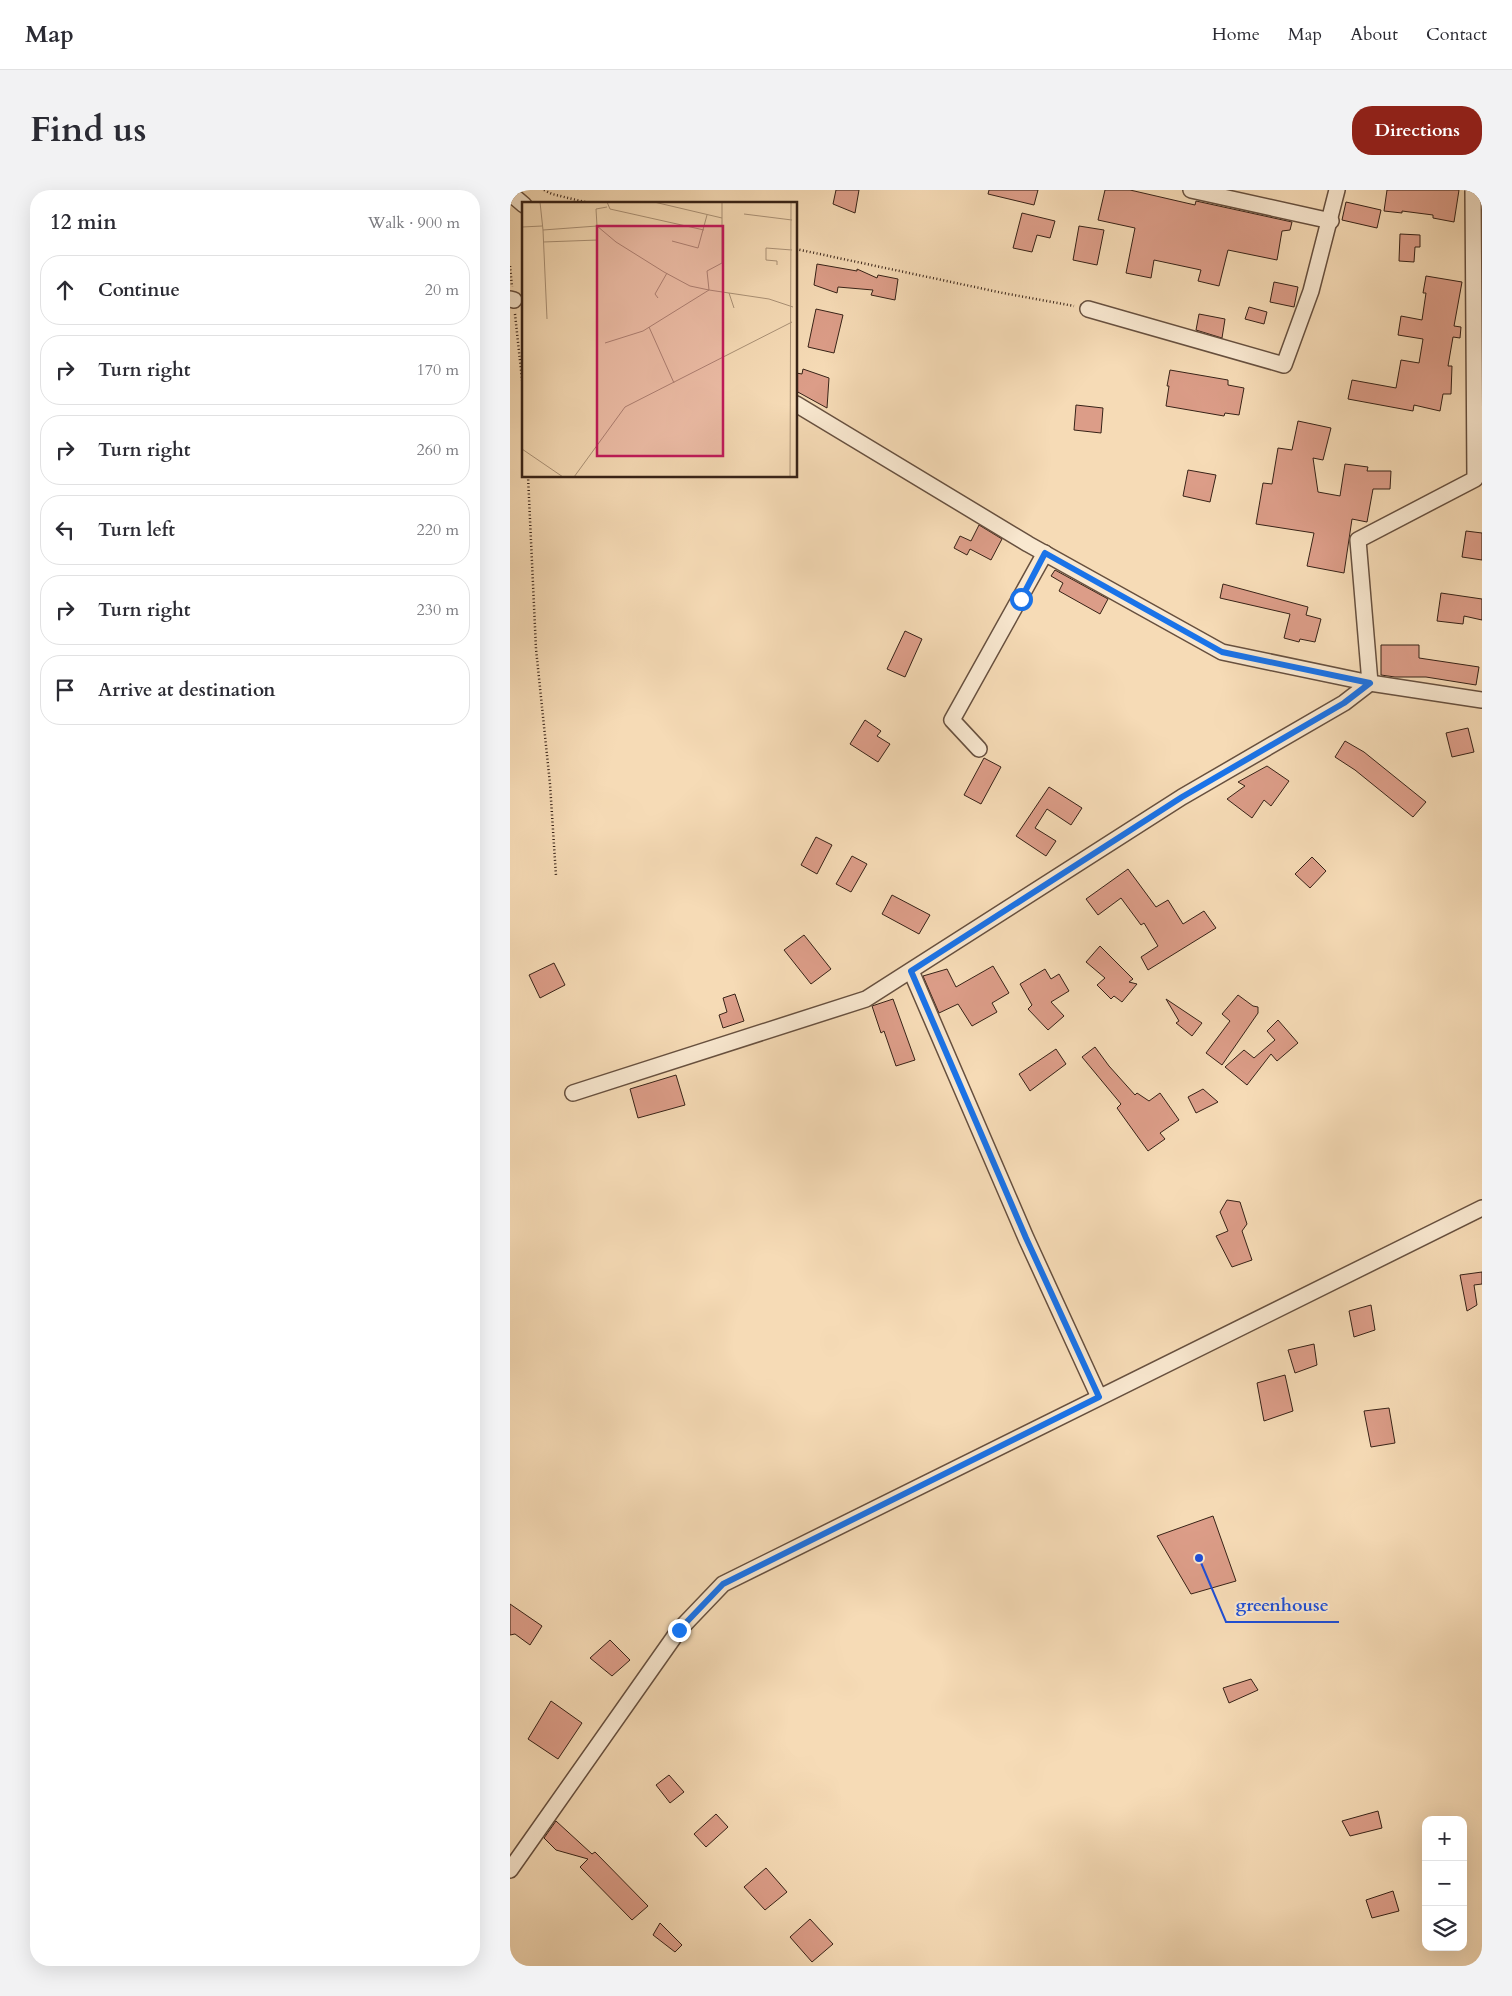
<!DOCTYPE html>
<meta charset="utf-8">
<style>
:root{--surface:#fff;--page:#f2f2f3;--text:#2b2b33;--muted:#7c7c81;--line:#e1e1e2;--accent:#8f2418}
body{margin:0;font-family:Cardo,serif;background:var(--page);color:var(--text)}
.controls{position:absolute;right:15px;bottom:15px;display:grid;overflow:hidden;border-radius:10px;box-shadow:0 5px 20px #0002}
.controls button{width:45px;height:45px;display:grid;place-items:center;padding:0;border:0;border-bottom:1px solid var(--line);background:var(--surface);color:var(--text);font:25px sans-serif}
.stop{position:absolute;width:15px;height:15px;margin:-11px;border:4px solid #1a73e8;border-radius:50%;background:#fff}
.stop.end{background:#1a73e8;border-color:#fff;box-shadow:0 1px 5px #0008}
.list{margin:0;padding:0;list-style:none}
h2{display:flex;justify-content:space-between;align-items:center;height:65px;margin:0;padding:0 20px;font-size:21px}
h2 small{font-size:16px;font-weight:400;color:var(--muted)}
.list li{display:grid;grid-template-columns:32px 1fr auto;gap:15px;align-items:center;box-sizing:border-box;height:70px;margin:0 10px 10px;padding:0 10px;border:1px solid var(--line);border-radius:20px}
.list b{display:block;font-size:19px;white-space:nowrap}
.list em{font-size:16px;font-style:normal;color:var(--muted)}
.icon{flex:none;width:28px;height:28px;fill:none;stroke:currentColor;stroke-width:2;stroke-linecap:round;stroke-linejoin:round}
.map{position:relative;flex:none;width:972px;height:1776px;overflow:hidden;border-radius:20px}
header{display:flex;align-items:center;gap:30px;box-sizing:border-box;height:70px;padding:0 25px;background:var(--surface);border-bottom:1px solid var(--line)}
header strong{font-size:24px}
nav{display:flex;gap:28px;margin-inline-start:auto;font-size:18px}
.intro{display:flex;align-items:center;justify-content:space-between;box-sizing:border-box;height:120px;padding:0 30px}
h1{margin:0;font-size:35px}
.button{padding:12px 22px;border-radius:20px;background:var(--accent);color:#fff;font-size:18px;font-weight:700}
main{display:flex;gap:30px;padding:0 30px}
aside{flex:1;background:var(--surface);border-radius:20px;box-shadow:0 5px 20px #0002}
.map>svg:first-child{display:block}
.building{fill:#dc9d88;stroke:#372217}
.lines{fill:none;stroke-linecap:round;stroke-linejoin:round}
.minor-casing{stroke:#67503f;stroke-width:18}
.path{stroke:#372217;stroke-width:2.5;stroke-dasharray:1 2.5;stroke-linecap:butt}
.minor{stroke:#f9e8d0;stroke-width:15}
.route{stroke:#1a73e8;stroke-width:6}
.inset-road{fill:none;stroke:#aa9176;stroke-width:1}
.view{fill:#c2185b;fill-opacity:0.15;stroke:#c2185b;stroke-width:2.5}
.inset-edge{fill:none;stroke:#372217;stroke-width:2.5}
.leader{fill:none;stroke:#1d4ed8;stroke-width:2}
.callout-dot{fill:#1d4ed8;stroke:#f9e8d0;stroke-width:2}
.callout-label{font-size:18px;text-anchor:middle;font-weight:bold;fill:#1d4ed8;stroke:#f9e8d0;stroke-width:4;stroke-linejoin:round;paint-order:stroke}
</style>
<header>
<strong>Map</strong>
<nav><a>Home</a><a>Map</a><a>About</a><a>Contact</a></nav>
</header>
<div class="intro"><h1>Find us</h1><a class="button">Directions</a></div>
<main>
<aside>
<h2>12 min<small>Walk · 900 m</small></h2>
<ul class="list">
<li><svg class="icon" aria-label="ahead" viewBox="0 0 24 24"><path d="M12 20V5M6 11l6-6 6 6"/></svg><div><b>Continue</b></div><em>20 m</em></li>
<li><svg class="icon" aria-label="right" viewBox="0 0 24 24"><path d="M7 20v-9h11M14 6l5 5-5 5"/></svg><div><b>Turn right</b></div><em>170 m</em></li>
<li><svg class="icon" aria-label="right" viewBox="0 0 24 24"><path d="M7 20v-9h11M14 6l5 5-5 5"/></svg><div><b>Turn right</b></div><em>260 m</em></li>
<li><svg class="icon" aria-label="left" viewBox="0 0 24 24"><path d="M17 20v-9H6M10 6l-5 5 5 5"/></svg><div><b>Turn left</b></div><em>220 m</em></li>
<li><svg class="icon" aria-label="right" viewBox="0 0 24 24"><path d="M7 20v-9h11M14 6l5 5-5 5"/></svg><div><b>Turn right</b></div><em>230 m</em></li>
<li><svg class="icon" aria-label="arrive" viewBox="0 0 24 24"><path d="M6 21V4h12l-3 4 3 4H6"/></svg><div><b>Arrive at destination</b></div></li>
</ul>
</aside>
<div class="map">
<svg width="972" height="1776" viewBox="0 0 972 1776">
<rect width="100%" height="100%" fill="#f6dbb6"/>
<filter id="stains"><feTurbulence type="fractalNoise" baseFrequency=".004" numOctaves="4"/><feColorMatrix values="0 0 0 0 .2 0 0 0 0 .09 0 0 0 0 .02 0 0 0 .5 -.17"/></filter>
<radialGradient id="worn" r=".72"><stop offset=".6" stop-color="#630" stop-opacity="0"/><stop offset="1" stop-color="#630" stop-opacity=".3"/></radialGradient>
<!-- building -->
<g class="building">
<polygon points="326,0 349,0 345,23 323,14"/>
<polygon points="479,0 528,0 524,15 478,4"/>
<polygon points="595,0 620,0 685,15 686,11 782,32 780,40 772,41 767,70 718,60 709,96 688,91 691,80 644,70 641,88 616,83 625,38 588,30"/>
<polygon points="877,0 949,0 944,32 923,28 923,25 892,21 892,23 874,21"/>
<polygon points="836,12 871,20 867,38 832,30"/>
<polygon points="512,23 545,31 540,48 527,45 522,62 503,58"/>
<polygon points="569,36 594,40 587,75 563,70"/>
<polygon points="890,44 910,45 910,57 905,57 904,72 889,71"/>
<polygon points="307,74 347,81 347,79 367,88 368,85 388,89 385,110 361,105 363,100 328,97 327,103 304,95"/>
<polygon points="916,86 952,92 944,136 951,137 950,148 943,147 938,176 942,176 941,204 933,204 930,221 904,215 903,221 838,209 842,190 886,198 891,170 909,173 913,149 888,145 891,126 912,130 916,103 913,103"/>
<polygon points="764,92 788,97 784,117 760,112"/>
<polygon points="739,117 757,122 754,134 735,129"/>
<polygon points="306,119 333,125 324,163 298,157"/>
<polygon points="689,124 715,129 712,148 686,140"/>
<polygon points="293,179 319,188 317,218 286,201 286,183 292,184"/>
<polygon points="660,180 718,190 718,195 734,198 729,225 715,223 714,226 656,216 659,196 657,196"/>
<polygon points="566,215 593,218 591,243 564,240"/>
<polygon points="788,231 821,238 813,270 803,268 808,302 830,306 835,274 858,277 857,281 881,281 880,299 863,299 857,332 842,329 834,383 797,376 804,343 746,334 753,293 762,294 768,258 782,260"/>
<polygon points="678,280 706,285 700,312 673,306"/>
<polygon points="469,335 492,349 481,370 460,359 457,365 444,358 450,346 461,351"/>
<polygon points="956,341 972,343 972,370 952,367"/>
<polygon points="545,380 598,409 590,424 549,401 553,393 541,386"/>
<polygon points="713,394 798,417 796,425 811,429 805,452 790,449 789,452 774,448 780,424 710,408"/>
<polygon points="931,403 972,409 972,430 954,426 953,434 927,431"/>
<polygon points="395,441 412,449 395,487 377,479"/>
<polygon points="871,455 909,455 909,468 969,477 966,495 916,487 885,487 871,485"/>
<polygon points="355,530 371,541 367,546 380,554 368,572 340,554"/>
<polygon points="958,538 964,562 942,567 936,543"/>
<polygon points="835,551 854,562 916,612 903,627 845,580 825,567"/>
<polygon points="474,568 491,577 471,614 454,605"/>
<polygon points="757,576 779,591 761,616 754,610 742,628 717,609 735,596 728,592"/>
<polygon points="539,597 572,618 561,635 537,619 525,638 546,651 536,666 506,646"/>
<polygon points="306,647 322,655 307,684 291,675"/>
<polygon points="342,666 357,674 341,702 326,694"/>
<polygon points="802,667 816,681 800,698 785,684"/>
<polygon points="618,679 646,717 658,710 673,734 694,721 706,738 638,780 631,767 648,756 634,733 631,735 611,708 588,725 576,709"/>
<polygon points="382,705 420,725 409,744 372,724"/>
<polygon points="294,745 321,779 301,794 274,760"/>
<polygon points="590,756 623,789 619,792 627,794 612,812 604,806 601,809 587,795 595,788 576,772"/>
<polygon points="44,773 55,795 30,808 19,785"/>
<polygon points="483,776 499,803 482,813 487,822 462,836 448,814 429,823 413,786 437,779 446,797"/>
<polygon points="535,779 541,789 549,784 559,801 541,812 554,826 538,840 518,819 522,815 510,794"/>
<polygon points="225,804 234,831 213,838 209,825 217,822 213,808"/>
<polygon points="728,805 743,816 748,817 748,823 712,875 696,863 720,831 712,824"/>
<polygon points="383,809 405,870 386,876 374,841 371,843 362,816"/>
<polygon points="656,809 692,833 682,846 666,833 669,831"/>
<polygon points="768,830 788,853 767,871 761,864 737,895 715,877 734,860 744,868 765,850 757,841"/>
<polygon points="585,857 599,876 625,905 627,903 639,911 650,903 669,930 650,943 655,949 638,961 607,918 611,914 572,867"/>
<polygon points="546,859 556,874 520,901 509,884"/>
<polygon points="166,885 175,915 128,928 120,899"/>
<polygon points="693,899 708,912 686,923 678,907"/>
<polygon points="717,1010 730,1012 737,1034 732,1041 742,1070 722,1077 706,1046 718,1041 710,1022"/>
<polygon points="972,1082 972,1094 964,1095 967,1115 957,1121 950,1085"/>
<polygon points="861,1115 865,1140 844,1147 839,1121"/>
<polygon points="804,1154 807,1175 785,1183 778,1160"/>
<polygon points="775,1185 783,1221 754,1231 747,1193"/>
<polygon points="879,1218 885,1253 861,1257 854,1221"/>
<polygon points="703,1326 726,1391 681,1404 647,1346"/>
<polygon points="0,1414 32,1436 20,1455 5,1444 0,1445"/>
<polygon points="100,1450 120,1470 102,1486 80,1468"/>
<polygon points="741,1489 748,1500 719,1513 713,1498"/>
<polygon points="41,1511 72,1533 48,1569 18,1549"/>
<polygon points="159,1585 174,1602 160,1613 146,1595"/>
<polygon points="868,1621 872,1638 840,1646 832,1631"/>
<polygon points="206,1624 218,1637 196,1657 184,1644"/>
<polygon points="46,1631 82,1664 85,1662 138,1716 122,1730 70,1677 78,1669 46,1660 34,1648"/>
<polygon points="256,1678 277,1702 255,1720 234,1697"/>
<polygon points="883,1701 889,1721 862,1728 856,1710"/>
<polygon points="300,1729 323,1754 302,1772 280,1747"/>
<polygon points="150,1733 172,1755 165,1762 143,1745"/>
</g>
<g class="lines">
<defs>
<g id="minor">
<polyline points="681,0 821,31"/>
<polyline points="0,3 14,15"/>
<polyline points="0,109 4,110"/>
<polyline points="578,119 774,175 801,101 827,0"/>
<polyline points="286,214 518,354 712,462 860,493 848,350 965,289 963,0"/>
<polyline points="469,559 442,530 535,363"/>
<polyline points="401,781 516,1048 589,1207"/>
<polyline points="63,903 356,809 672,607 834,513 860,493 972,510"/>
<polyline points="0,1680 169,1440 213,1394 972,1018"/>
</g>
</defs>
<!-- minor casing -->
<use href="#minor" class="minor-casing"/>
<!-- path -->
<g class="path">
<polyline points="34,0 42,4 83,14"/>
<polyline points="286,59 493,103 564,116"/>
<polyline points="0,76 2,97"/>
<polyline points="5,124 14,208"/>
<polyline points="18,286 26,459 40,594 46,686"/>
</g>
<!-- minor -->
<use href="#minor" class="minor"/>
</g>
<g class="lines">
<!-- route -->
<polyline class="route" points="169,1440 213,1394 589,1207 516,1048 401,781 672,607 834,513 860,493 712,462 535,363 511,409"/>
</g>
<!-- overview -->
<g transform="translate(12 12)">
<rect width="275" height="275" fill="#f6dbb6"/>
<path class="inset-road" d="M18 0 21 28 75 24 74 7 85 5M85 0 88 7 182 28M132 0 200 16M222 12 270 18M75 24 94 40 142 70 168 84 187 88 185 69 200 61V0M0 25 20 24M21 28 25 117M150 39 176 46 185 13M21 40 76 38M255 63V59L244 58V46L270 48M207 91 212 106M136 96 133 92 145 71M127 125 152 181M83 141 121 129 187 88 247 97 271 105M0 247 41 275M52 275 103 205 270 120M268 275 269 0"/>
<path class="view" d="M75 24H201V254H75Z"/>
<rect width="275" height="275" class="inset-edge"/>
</g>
<!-- callouts -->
<path class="leader" d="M689 1368L716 1432H829"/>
<circle class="callout-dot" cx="689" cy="1368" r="5"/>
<g class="callout-label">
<text x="772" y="1421">greenhouse</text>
</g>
<rect width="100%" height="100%" filter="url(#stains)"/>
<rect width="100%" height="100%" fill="url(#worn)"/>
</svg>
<div class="controls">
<button>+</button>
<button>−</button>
<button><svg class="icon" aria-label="layers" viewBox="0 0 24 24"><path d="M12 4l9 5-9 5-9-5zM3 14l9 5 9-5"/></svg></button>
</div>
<div class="stop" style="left:511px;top:409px"></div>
<div class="stop end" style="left:169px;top:1440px"></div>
</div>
</main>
